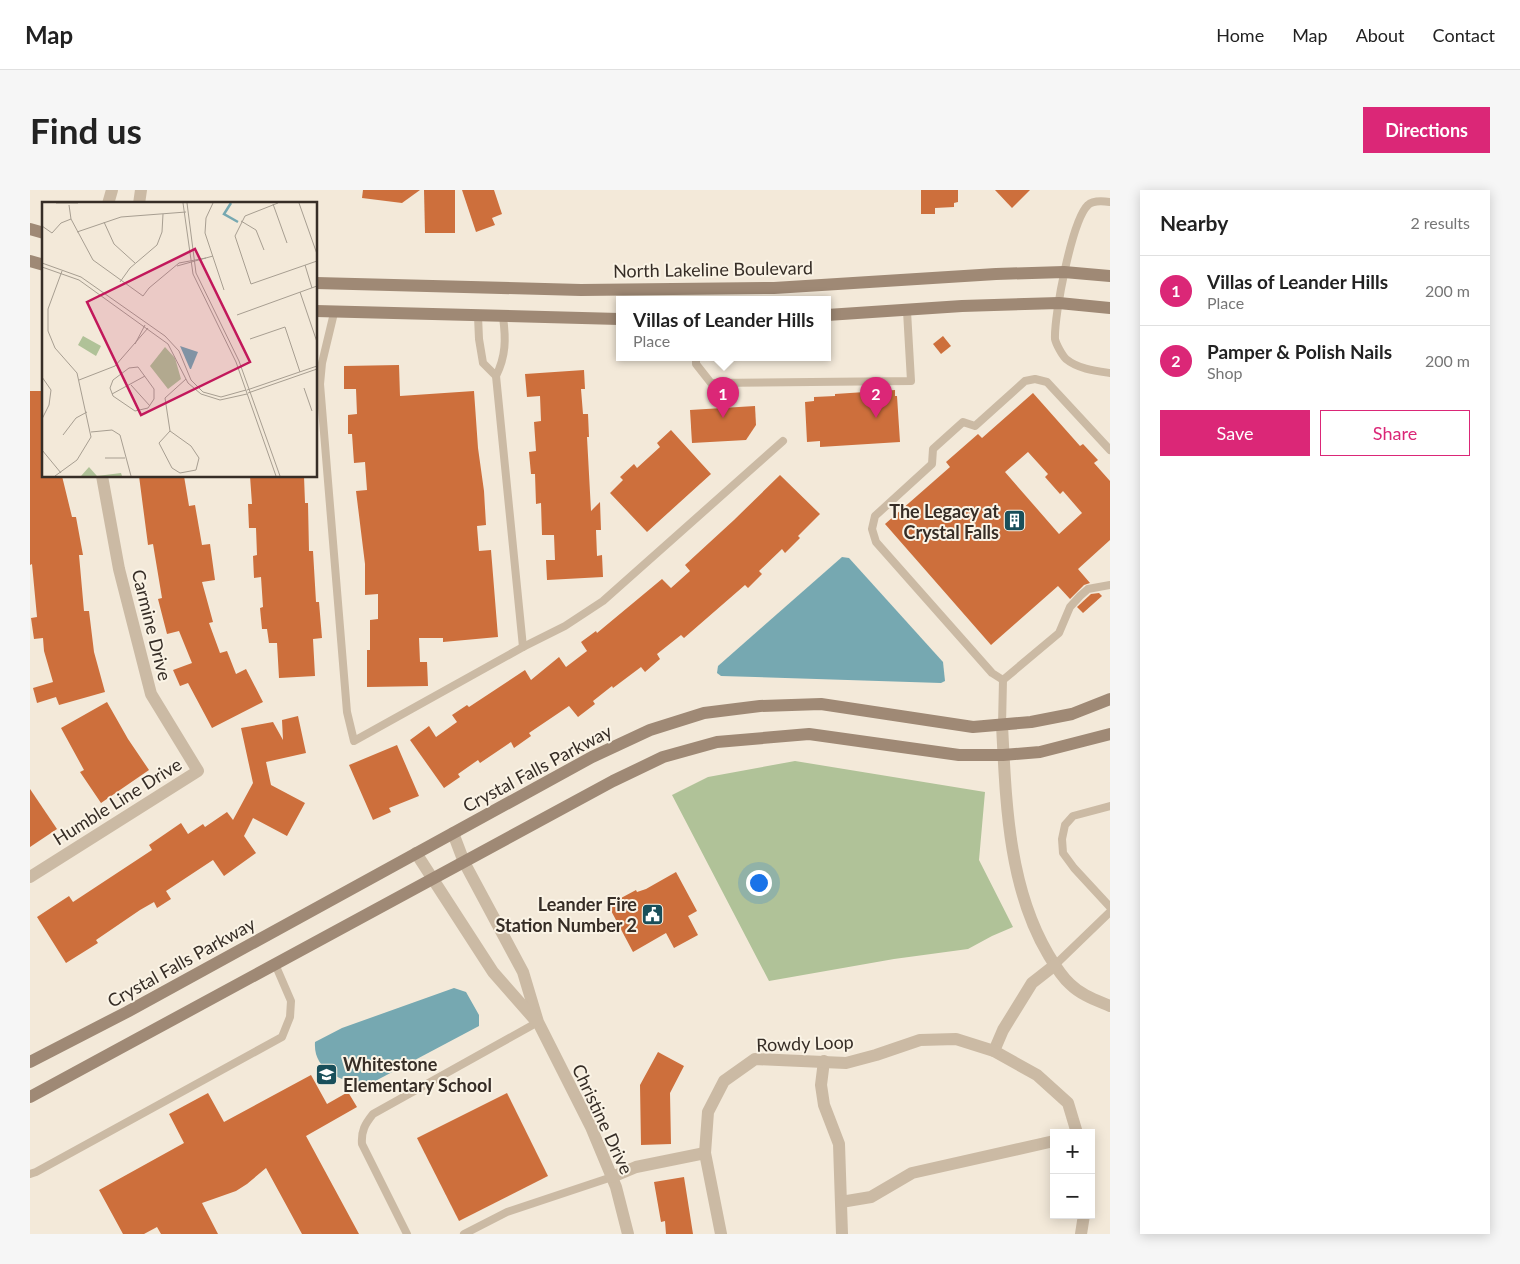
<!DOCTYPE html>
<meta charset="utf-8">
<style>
:root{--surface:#fff;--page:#f6f6f6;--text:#222;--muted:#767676;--line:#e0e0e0;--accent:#db2777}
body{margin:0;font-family:Lato,sans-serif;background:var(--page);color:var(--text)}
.controls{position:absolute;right:15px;bottom:15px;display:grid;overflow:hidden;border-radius:0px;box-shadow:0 2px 12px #0003}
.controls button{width:45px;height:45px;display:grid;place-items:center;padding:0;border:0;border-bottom:1px solid var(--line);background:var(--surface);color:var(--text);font:25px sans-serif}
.you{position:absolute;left:728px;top:692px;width:18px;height:18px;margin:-12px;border:4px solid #fff;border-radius:50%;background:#1a73e8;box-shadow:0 0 0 8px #1a73e833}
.badge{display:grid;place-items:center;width:32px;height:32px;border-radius:50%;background:var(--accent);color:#fff;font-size:16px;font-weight:700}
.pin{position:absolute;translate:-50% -41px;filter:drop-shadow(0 1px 2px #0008)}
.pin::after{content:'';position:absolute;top:26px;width:18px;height:15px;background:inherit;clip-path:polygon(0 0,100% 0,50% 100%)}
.popup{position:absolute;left:586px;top:106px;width:215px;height:65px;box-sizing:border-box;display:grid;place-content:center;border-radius:0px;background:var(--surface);filter:drop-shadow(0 1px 4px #0005);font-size:16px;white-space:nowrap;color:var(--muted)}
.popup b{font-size:19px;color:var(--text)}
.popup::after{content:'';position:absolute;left:50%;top:100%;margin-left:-10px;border:10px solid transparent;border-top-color:var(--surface)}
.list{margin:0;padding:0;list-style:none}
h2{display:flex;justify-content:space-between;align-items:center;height:65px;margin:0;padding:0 20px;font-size:21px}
h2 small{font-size:16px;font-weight:400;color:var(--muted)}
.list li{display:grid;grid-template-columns:32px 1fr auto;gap:15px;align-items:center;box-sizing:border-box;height:70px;padding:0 20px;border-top:1px solid var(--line)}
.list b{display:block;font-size:19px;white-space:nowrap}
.list p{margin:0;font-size:16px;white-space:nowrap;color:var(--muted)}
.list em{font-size:16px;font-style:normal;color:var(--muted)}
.actions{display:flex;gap:10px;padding:15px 20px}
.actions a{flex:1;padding:11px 0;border:1px solid var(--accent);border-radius:0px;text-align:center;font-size:18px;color:var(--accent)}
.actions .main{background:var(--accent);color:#fff}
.map{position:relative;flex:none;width:1080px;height:1044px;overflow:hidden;border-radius:0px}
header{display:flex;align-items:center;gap:30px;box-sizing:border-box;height:70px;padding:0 25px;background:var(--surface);border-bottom:1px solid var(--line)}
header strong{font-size:24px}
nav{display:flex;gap:28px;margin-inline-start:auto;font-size:18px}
.intro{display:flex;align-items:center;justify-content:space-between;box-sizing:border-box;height:120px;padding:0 30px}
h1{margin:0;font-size:35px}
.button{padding:12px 22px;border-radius:0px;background:var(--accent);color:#fff;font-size:18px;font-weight:700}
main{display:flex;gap:30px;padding:0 30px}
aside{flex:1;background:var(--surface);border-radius:0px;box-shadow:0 2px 12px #0003}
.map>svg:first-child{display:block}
.green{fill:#b0c298}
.water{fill:#76a8b1}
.building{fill:#cd6f3c;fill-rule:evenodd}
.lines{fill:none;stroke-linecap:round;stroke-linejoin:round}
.lane{stroke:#cbbaa4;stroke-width:8}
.street{stroke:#cbbaa4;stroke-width:12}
.secondary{stroke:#9f8975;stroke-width:12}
.labels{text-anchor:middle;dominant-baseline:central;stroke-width:4;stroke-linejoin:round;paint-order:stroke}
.street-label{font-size:18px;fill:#362d26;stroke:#faf3e5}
.poi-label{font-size:18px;font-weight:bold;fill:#362d26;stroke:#faf3e5;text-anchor:end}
.inset-river{fill:none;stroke:#76a8b1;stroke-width:2.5}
.inset-road{fill:none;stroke:#a79e91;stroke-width:1}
.view{fill:#c2185b;fill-opacity:0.15;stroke:#c2185b;stroke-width:2.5}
.inset-edge{fill:none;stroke:#362d26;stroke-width:2.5}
</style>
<header>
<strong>Map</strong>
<nav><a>Home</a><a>Map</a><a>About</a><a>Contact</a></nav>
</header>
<div class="intro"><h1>Find us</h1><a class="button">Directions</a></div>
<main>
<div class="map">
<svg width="1080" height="1044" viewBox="0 0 1080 1044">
<rect width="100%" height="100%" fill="#f3e9d9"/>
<!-- green -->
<polygon class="green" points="765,571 955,602 949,670 983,737 962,746 938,759 864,769 739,791 642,605 678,587"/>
<!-- water -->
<g class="water">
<polygon points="812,367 819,368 913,472 915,491 911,493 691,486 687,483 688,476"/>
<path d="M424 798 436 802 449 825V836L334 897C311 889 283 881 285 852L312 838Z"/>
</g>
<!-- building -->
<g class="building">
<polygon points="333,0 390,0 372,13 332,8"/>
<polygon points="394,0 425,0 425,43 395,43"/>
<polygon points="432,0 464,0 472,24 462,28 465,35 446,42"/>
<polygon points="891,0 928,0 928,12 924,13 924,17 905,18 905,24 891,24"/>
<polygon points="965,0 1000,0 982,18"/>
<polygon points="913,146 921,156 911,164 903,154"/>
<polygon points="369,175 370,206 444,201 448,258 454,301 456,335 447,336 449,361 461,360 468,447 413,452 413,448 389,448 390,472 397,472 398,496 337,497 337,460 340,460 340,430 348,429 348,404 335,405 335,374 326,301 337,300 335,272 324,273 322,244 318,244 318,225 327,224 326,199 314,199 314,176"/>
<polygon points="554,180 555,199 551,199 553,224 558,224 559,247 557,247 561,321 570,312 571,340 566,340 567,366 572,365 573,387 517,390 516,370 525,370 524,345 512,345 511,313 506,314 505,284 501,284 499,262 506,261 504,232 511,231 510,206 497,207 495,184"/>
<polygon points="865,200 865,206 867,206 870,252 790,257 790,251 777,252 775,212 784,211 784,207 805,206 805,204"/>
<polygon points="0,201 14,201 14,286 32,286 42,327 46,327 53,365 49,365 54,421 59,421 64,462 75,502 29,515 26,507 7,513 3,498 23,492 14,461 13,448 4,449 1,428 7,427 2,374 0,375"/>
<path d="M1003 203 1050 256 1053 254 1068 270 1064 273 1080 291V350L1048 379 1060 393 1054 395 1040 409 1028 396 961 455 855 334 920 277 916 272 948 244 952 248ZM998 262 1018 284 1015 287 1030 304 1033 301 1052 323 1029 344 975 282Z"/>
<polygon points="725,216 726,235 716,250 662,253 660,220"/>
<polygon points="641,240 681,284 617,342 580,303 593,290 590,287 604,274 607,278 630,257 627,253"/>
<polygon points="750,285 790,324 768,346 770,348 755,363 752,359 729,381 732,384 718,398 715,395 654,448 651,445 627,464 630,469 615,482 611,477 583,498 582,496 563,511 565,514 548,527 539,516 499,543 501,546 484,558 481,552 450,573 448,570 428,584 430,587 414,598 380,550 399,536 406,547 427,532 422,525 437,515 439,517 495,480 501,490 529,467 536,477 557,461 551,452 566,441 567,443 632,389 641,398 660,381 655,375 704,330"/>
<polygon points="109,286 154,286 159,316 165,315 172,355 180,354 185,390 172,392 183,432 179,433 190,463 197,461 206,484 216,479 233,512 182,538 158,493 150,496 143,480 162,473 149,441 137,444 128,409 132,408 123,354 118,355"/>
<polygon points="220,286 274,286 275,313 278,313 279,361 283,361 286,412 289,412 292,448 283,449 285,486 249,488 247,453 239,453 237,439 232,439 230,418 233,417 231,387 224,388 223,366 227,365 226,338 219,338 218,314 222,314"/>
<polygon points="1069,403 1072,406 1053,423 1047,417 1061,404"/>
<polygon points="77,512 98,549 119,580 71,613 50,582 54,580 31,538"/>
<polygon points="268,526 276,563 236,572 241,595 275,613 257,646 223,628 214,646 226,663 194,686 183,670 136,701 141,709 127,718 124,712 110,720 66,750 68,753 36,773 7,727 39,706 43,712 122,660 119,655 151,633 158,644 173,634 175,637 197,622 203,630 223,593 211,538 243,532 253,550 252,530"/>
<polygon points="367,555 389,606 359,618 361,622 343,630 319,575"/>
<polygon points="0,599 27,639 0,657"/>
<polygon points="646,682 667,721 658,726 668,745 644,758 636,743 603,762 578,715 606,700 607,702 616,699"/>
<polygon points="628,862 654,876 640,903 641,954 611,955 610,895"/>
<polygon points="281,885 297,914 318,902 327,917 276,946 329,1044 272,1044 236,978 217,994 206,1001 172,1013 188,1044 131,1044 127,1037 114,1044 93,1044 69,1000 154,953 139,924 178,903 194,932"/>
<polygon points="477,903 518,986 429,1031 387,948"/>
<polygon points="654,987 663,1044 636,1044 635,1031 631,1032 624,992"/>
</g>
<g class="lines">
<!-- lane -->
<g class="lane">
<path d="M1080 12C1073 11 1063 10 1058 15 1042 30 1024 125 1025 149 1026 154 1032 165 1036 169 1048 179 1066 181 1080 183"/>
<polyline points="304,123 292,173 290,194 317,522 324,551 493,457 535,436 573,411 753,251"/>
<path d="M448 126 449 149 453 173 466 186C476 166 476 149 473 127"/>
<polyline points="666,167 666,174 681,193 881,191 877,121"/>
<polyline points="466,186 493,457"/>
<polyline points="973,490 962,483 846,352 842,339 845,326 902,274 903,259 933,232 945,236 995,191 1005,189 1017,192 1080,260"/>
<polyline points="972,535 973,490 1029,443 1040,417 1050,406 1058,399 1080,395"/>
<polyline points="1080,616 1043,626 1035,635 1032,649 1033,663 1044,678 1080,717"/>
<polyline points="1025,775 1080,722"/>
<polyline points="0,984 6,982 252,847 260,827 261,811 245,774"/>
<path d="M377 1044 332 954C331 941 335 934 343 924L508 832"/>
<polyline points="434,1044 477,1022 582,987"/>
</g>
<!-- street -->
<g class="street">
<polyline points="78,14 82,0"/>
<polyline points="109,14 111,0"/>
<path d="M972 535C976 612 978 696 1018 764 1024 774 1031 786 1040 794 1051 805 1066 810 1080 816"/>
<polyline points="423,643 434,672 493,782 508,832 561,937 586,997 598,1044"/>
<polyline points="386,663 463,782 506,831"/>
<polyline points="0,687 168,581 121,504 89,379 72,286"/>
<polyline points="964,861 973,840 1002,793 1025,775"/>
<polyline points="794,871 791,895 794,915 809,954 812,1044"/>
<polyline points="582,987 606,977 675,963"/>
<polyline points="811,1012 841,1007 882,983 1024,951"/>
<polyline points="691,1044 675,963 678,922 694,891 725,869 816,873 846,865 890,850 926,849 964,861 1007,885 1038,913 1047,943"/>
<polyline points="1051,1044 1054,1025"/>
</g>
<!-- secondary -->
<g class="secondary">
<polyline points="0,39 14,43"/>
<polyline points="0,71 14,75"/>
<polyline points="286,93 551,100 744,98 966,84 1034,82 1080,86"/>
<polyline points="286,121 589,129"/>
<polyline points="797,125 932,116 1029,113 1080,118"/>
<polyline points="0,872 97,822 562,567 620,540 674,523 730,516 791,514 943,537 1001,532 1042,524 1080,509"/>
<polyline points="0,907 583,591 633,567 687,552 779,544 929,565 973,565 1010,562 1080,544"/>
</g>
</g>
<!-- icons -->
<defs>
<symbol id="building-square" viewBox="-11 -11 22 22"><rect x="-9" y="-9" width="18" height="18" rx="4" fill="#194f5a" stroke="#faf3e5"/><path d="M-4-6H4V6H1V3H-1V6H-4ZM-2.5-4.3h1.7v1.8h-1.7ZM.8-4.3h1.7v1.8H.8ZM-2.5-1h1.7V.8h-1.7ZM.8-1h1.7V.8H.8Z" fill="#fff"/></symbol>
<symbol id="civic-square" viewBox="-11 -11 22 22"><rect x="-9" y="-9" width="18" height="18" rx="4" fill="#194f5a" stroke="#faf3e5"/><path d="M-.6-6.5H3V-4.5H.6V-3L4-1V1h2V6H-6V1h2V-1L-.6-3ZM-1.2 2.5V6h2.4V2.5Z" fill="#fff"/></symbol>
<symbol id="school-square" viewBox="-11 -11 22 22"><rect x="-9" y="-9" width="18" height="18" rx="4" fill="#194f5a" stroke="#faf3e5"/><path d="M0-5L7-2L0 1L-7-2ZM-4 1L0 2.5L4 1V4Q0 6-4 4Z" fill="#fff"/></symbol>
</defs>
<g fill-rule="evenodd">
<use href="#building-square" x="972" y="318" width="25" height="25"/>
<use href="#civic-square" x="610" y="712" width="25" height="25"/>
<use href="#school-square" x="284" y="872" width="25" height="25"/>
</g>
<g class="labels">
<!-- street labels -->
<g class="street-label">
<text transform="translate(683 79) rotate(-1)">North Lakeline Boulevard</text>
<text transform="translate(122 435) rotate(76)">Carmine Drive</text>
<text transform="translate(507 578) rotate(-28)">Crystal Falls Parkway</text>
<text transform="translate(87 611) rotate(-32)">Humble Line Drive</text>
<text transform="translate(151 772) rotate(-29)">Crystal Falls Parkway</text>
<text transform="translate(775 853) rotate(-2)">Rowdy Loop</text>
<text transform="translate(573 929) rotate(65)">Christine Drive</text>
</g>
<!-- poi labels -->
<g class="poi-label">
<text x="969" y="321">The Legacy at<tspan x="969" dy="21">Crystal Falls</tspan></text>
<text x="607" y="714">Leander Fire<tspan x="607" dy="21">Station Number 2</tspan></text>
<text x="313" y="874" text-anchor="start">Whitestone<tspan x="313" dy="21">Elementary School</tspan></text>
</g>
</g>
<!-- overview -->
<g transform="translate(12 12)">
<rect width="275" height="275" fill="#f3e9d9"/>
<path d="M41 134 59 144 54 154 36 143ZM123 145 133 156 139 177 126 187 108 164ZM47 265 55 274 79 271 80 274H39Z" fill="#b0c298"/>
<path d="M138 144 156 150 149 167H148Z" fill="#76a8b1"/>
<path class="inset-river" d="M189 1 182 12 196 20"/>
<path class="inset-road" d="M14 1H36M141 1 151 72 194 160 234 274M145 1 154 71 197 159 238 274M171 1 164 16 163 31 182 88M236 1 203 14 193 34 209 82 275 59M257 1 275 52M231 2 245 41M27 3 29 17 51 58 101 94 107 86 137 61 164 56M199 19 214 28 222 48M62 20 72 42 93 61M0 24 10 31 19 21 29 17M35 30 79 15 144 10M0 61 39 75 123 134 137 149 149 178 161 190 179 195 204 188M263 63 270 86M135 64 171 54M0 65 37 78 126 142 146 181 159 192 178 198 205 192M78 80 88 66 115 43 120 30 121 12M258 90 275 140M195 113 275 84M208 137 243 125 258 170M93 142 103 123M96 165 112 187V197L106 206 93 209 71 194 68 186 71 178 87 166ZM0 175 9 188 7 203 0 217M37 178 73 164 106 126M89 183 108 204M262 186 270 209M205 188 275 164M206 191 275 167M70 192 103 174M128 229 149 244 157 256 154 268 138 271 130 266 117 241ZM128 229 123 196 144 177M49 230 70 228 78 233 89 274M21 233 34 216 45 210M0 248 19 271M63 256H83M13 274 35 258 49 235 35 171 13 146 6 129V107L20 69"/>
<path class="view" d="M153 47 208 160 99 213 45 100Z"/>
<rect width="275" height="275" class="inset-edge"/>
</g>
</svg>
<div class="controls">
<button>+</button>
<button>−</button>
</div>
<div class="you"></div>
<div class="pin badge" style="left:693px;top:228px">1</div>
<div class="popup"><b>Villas of Leander Hills</b>Place</div>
<div class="pin badge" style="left:846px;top:228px">2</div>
</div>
<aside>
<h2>Nearby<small>2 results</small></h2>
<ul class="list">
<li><span class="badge">1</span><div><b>Villas of Leander Hills</b><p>Place</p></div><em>200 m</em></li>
<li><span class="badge">2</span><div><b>Pamper &amp; Polish Nails</b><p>Shop</p></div><em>200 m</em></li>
</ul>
<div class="actions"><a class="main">Save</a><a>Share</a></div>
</aside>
</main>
